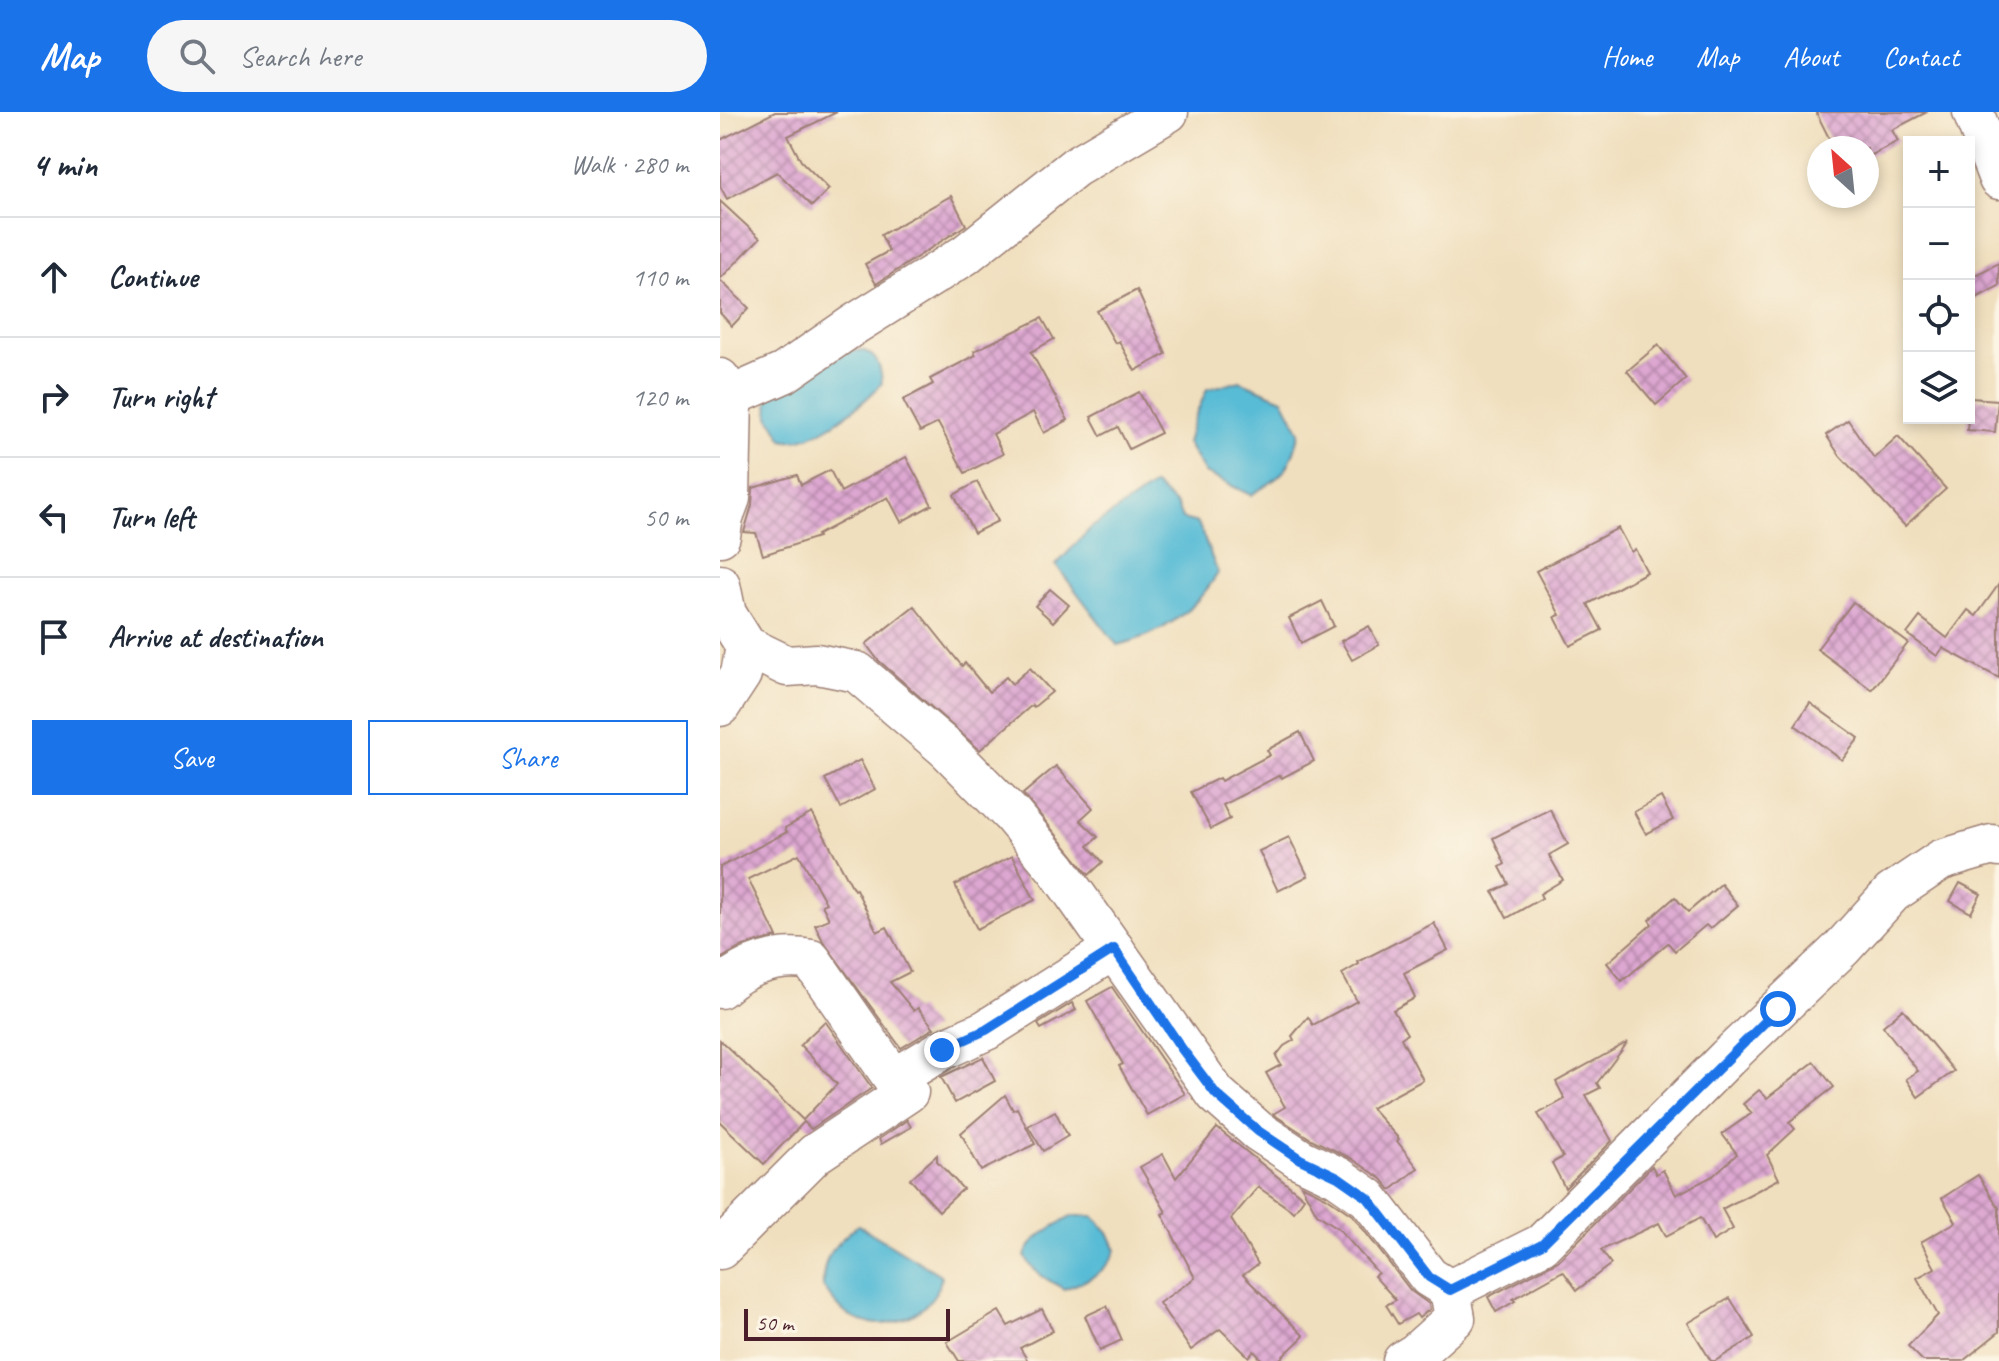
<!DOCTYPE html>
<meta charset="utf-8">
<style>
:root{--surface:#fff;--page:#f6f6f7;--text:#1f2937;--muted:#747a83;--line:#e0e1e3;--accent:#1a73e8}
body{margin:0;font-family:Caveat,sans-serif;background:var(--page);color:var(--text)}
.controls{position:absolute;right:24px;top:24px;display:grid;overflow:hidden;border-radius:0px;box-shadow:0 4px 12px #0003}
.controls button{width:72px;height:72px;display:grid;place-items:center;padding:0;border:0;border-bottom:2px solid var(--line);background:var(--surface);color:var(--text);font:40px sans-serif}
.compass{position:absolute;left:1087px;top:24px;width:72px;height:72px;border-radius:50%;background:var(--surface);box-shadow:0 4px 12px #0003;rotate:333deg}
.scale{position:absolute;left:24px;bottom:20px;width:206px;box-sizing:border-box;padding-left:8px;border:4px solid #4a1f2b;border-top:0;font-size:22px;line-height:28px;white-space:nowrap;color:#4a1f2b;-webkit-text-stroke:6px #fcf5e5;paint-order:stroke}
.stop{position:absolute;width:24px;height:24px;margin:-18px;border:6px solid #1a73e8;border-radius:50%;background:#fff}
.stop.end{background:#1a73e8;border-color:#fff;box-shadow:0 2px 8px #0008}
.list{margin:0;padding:0;list-style:none}
h2{display:flex;justify-content:space-between;align-items:center;height:104px;margin:0;padding:0 32px;font-size:34px}
h2 small{font-size:26px;font-weight:400;color:var(--muted)}
.list li{display:grid;grid-template-columns:52px 1fr auto;gap:24px;align-items:center;box-sizing:border-box;height:120px;padding:0 32px;border-top:2px solid var(--line)}
.list b{display:block;font-size:30px;white-space:nowrap}
.list em{font-size:26px;font-style:normal;color:var(--muted)}
.actions{display:flex;gap:16px;padding:24px 32px}
.actions a{flex:1;padding:18px 0;border:2px solid var(--accent);border-radius:0px;text-align:center;font-size:28px;color:var(--accent)}
.actions .main{background:var(--accent);color:#fff}
.icon{flex:none;width:44px;height:44px;fill:none;stroke:currentColor;stroke-width:2;stroke-linecap:round;stroke-linejoin:round}
.map{position:relative;flex:none;width:1279px;height:1249px;overflow:hidden}
header{display:flex;align-items:center;gap:48px;box-sizing:border-box;height:112px;padding:0 40px;background:var(--accent);color:#fff}
header strong{font-size:38px}
nav{display:flex;gap:44px;margin-inline-start:auto;font-size:28px}
.search{width:560px;height:72px;background:var(--page);display:flex;align-items:center;gap:20px;box-sizing:border-box;padding:0 28px;border-radius:44px;color:var(--muted);font-size:30px}
main{display:flex}
aside{flex:1;background:var(--surface)}
.map>svg:first-child{display:block}
.water{fill:#58bcd6;stroke:#516e80;stroke-width:2}
.building{fill:url(#building-cross-hatch)}
.lines{fill:none;stroke-linecap:round;stroke-linejoin:round}
.minor-casing{stroke:#9d7f74;stroke-width:43}
.minor{stroke:#fff;stroke-width:40}
.route{stroke:#1a73e8;stroke-width:10}
</style>
<header>
<strong>Map</strong>
<div class="search"><svg class="icon" aria-label="search" viewBox="0 0 24 24"><circle cx="10" cy="10" r="6"/><path d="M15 15l6 6"/></svg>Search here</div>
<nav><a>Home</a><a>Map</a><a>About</a><a>Contact</a></nav>
</header>
<main>
<aside>
<h2>4 min<small>Walk · 280 m</small></h2>
<ul class="list">
<li><svg class="icon" aria-label="ahead" viewBox="0 0 24 24"><path d="M12 20V5M6 11l6-6 6 6"/></svg><div><b>Continue</b></div><em>110 m</em></li>
<li><svg class="icon" aria-label="right" viewBox="0 0 24 24"><path d="M7 20v-9h11M14 6l5 5-5 5"/></svg><div><b>Turn right</b></div><em>120 m</em></li>
<li><svg class="icon" aria-label="left" viewBox="0 0 24 24"><path d="M17 20v-9H6M10 6l-5 5 5 5"/></svg><div><b>Turn left</b></div><em>50 m</em></li>
<li><svg class="icon" aria-label="arrive" viewBox="0 0 24 24"><path d="M6 21V4h12l-3 4 3 4H6"/></svg><div><b>Arrive at destination</b></div></li>
</ul>
<div class="actions"><a class="main">Save</a><a>Share</a></div>
</aside>
<div class="map">
<svg width="1279" height="1249" viewBox="0 0 1279 1249">
<defs>
<pattern id="building-cross-hatch" width="8" height="8" patternUnits="userSpaceOnUse" patternTransform="scale(2)"><rect width="8" height="8" fill="#dda7d1"/><path d="M0 0l8 8M0 8l8-8" fill="none" stroke="#b587aa"/></pattern>
</defs>
<rect width="100%" height="100%" fill="#fcf5e5"/>
<filter id="ink" filterUnits="userSpaceOnUse"><feTurbulence type="fractalNoise" baseFrequency=".0125" numOctaves="2"/><feDisplacementMap in="SourceGraphic" scale="16" xChannelSelector="R" yChannelSelector="G"/><feConvolveMatrix kernelMatrix="1 2 1 2 8 2 1 2 1" color-interpolation-filters="sRGB"/></filter>
<filter id="wash" filterUnits="userSpaceOnUse"><feTurbulence type="fractalNoise" baseFrequency=".006" numOctaves="4" result="noise"/><feDisplacementMap in="SourceGraphic" scale="32" xChannelSelector="R" yChannelSelector="G"/><feGaussianBlur stdDeviation="1.8" result="paint"/><feColorMatrix in="noise" values="0 0 0 0 0 0 0 0 0 0 0 0 0 0 0 0 0 1.4 0 .05"/><feComposite in="paint" operator="in"/></filter>
<g filter="url(#wash)">
<rect width="100%" height="100%" fill="#f0dfbe"/>
<!-- water -->
<g class="water">
<path d="M142 238C158 243 161 256 162 271 144 292 90 336 63 327L49 304 48 285 127 240Z"/>
<path d="M520 269 563 287 580 320C569 359 566 362 531 383L485 361 467 331 473 310 487 277Z"/>
<path d="M434 373 457 394 462 407 478 411 498 461C474 500 442 523 397 533L336 453 371 416Z"/>
<path d="M353 1104H373L388 1120 396 1138C387 1161 367 1169 344 1177 328 1168 313 1161 305 1144 311 1125 336 1113 353 1104Z"/>
<path d="M138 1113 222 1164C213 1204 163 1225 128 1203 118 1196 110 1184 103 1175 102 1143 115 1132 138 1113Z"/>
</g>
<g id="blocks">
<!-- building -->
<g class="building">
<polygon points="55,0 117,0 68,24 81,49 109,77 92,94 57,60 7,87 0,74 0,28"/>
<polygon points="1096,0 1207,0 1172,18 1178,29 1147,45 1147,36 1114,36"/>
<polygon points="231,84 246,113 156,172 145,152 169,139 161,123"/>
<polygon points="0,89 40,126 0,167"/>
<polygon points="1279,151 1279,174 1249,190 1249,166"/>
<polygon points="0,168 29,196 12,214 0,201"/>
<polygon points="417,178 446,242 415,259 399,229 395,231 377,199"/>
<polygon points="322,206 334,227 311,240 348,308 324,321 313,300 273,322 283,342 245,361 218,311 200,320 183,288 213,272 210,267 256,243 254,239"/>
<polygon points="938,233 966,267 936,293 907,259"/>
<polygon points="419,280 441,321 409,337 398,315 381,324 371,305"/>
<polygon points="1250,286 1278,288 1275,320 1247,318"/>
<polygon points="1128,308 1154,346 1178,324 1226,377 1185,414 1120,344 1106,323"/>
<polygon points="186,345 212,393 181,410 168,385 97,423 98,425 43,443 36,421 24,420 32,393 33,376 77,363 81,373 110,358 121,380"/>
<polygon points="257,370 278,409 254,421 234,383"/>
<polygon points="898,416 911,440 915,437 927,460 868,492 882,518 850,534 835,505 840,503 816,459"/>
<polygon points="1279,472 1279,566 1223,536 1217,544 1187,522 1200,505 1227,526 1248,498 1256,504"/>
<polygon points="330,477 349,493 333,510 315,494"/>
<polygon points="602,489 614,514 581,531 569,506"/>
<polygon points="1133,490 1188,531 1152,578 1097,537"/>
<polygon points="194,494 242,554 245,551 269,580 286,565 292,572 310,556 332,580 314,595 312,593 260,638 158,548 146,532"/>
<polygon points="649,514 659,533 632,548 621,529"/>
<polygon points="1090,591 1139,626 1122,648 1075,613"/>
<polygon points="580,620 594,649 562,666 560,663 503,693 510,707 491,717 471,680 499,666 501,669 550,643 547,638"/>
<polygon points="140,648 155,677 121,696 105,667"/>
<polygon points="336,654 373,696 360,708 378,725 368,734 383,750 369,763 303,682"/>
<polygon points="941,685 953,708 926,722 914,700"/>
<polygon points="830,697 848,732 829,743 843,768 820,782 822,786 787,806 773,780 789,772 780,755 785,752 773,726"/>
<polygon points="92,701 134,778 136,777 157,820 167,815 190,860 170,870 194,899 198,896 214,916 181,936 103,829 95,813 109,807 102,793 106,791 79,742 28,767 57,825 23,834 0,847 0,755 67,720 65,716"/>
<polygon points="569,725 588,764 558,779 539,739"/>
<polygon points="292,744 315,788 257,817 235,773"/>
<polygon points="1240,771 1261,782 1251,801 1230,789"/>
<polygon points="1001,772 1018,793 990,817 986,813 955,839 948,831 902,869 887,851 932,812 929,808 955,785 968,800"/>
<polygon points="714,811 728,838 684,861 695,886 673,898 687,922 681,926 703,968 651,996 679,1027 677,1029 698,1056 671,1078 662,1067 631,1046 591,1027 553,1002 565,995 546,961 561,953 556,944 564,934 574,928 572,924 588,905 593,913 637,889 622,862 639,852 638,850"/>
<polygon points="392,875 465,982 427,1003 399,954 403,952 367,889"/>
<polygon points="352,891 356,898 321,917 318,912"/>
<polygon points="1183,897 1234,959 1198,985 1186,967 1198,959 1163,914"/>
<polygon points="105,909 152,976 91,1017 84,1010 44,1052 0,1010 0,928 83,1008 117,972 80,933"/>
<polygon points="908,930 877,971 880,976 866,983 892,1029 845,1076 832,1051 843,1045 818,1002 845,987 836,970"/>
<polygon points="263,945 275,969 235,991 221,965"/>
<polygon points="1094,950 1114,975 1069,1010 1075,1017 1047,1043 1059,1067 1002,1097 1013,1117 993,1129 980,1106 946,1124 939,1111 881,1138 891,1152 857,1178 843,1159 793,1187 795,1189 776,1200 768,1185 838,1149 932,1054 936,1062 943,1058 956,1083 993,1064 1017,1042 1002,1022 1032,1001 1023,992 1039,978 1047,986"/>
<polygon points="285,983 293,998 297,996 315,1032 261,1059 241,1021"/>
<polygon points="335,999 348,1024 323,1039 308,1014"/>
<polygon points="187,1008 191,1015 161,1032 159,1027"/>
<polygon points="497,1016 584,1086 574,1100 538,1075 511,1107 538,1152 523,1163 584,1224 558,1249 543,1249 534,1239 529,1245 500,1217 471,1238 439,1191 475,1166 442,1102 446,1100 420,1055 443,1042 456,1066"/>
<polygon points="217,1043 217,1049 243,1077 219,1099 190,1067"/>
<polygon points="1258,1063 1279,1096 1279,1220 1243,1249 1203,1249 1188,1234 1218,1203 1197,1166 1215,1156 1201,1130 1236,1110 1222,1086"/>
<polygon points="581,1073 606,1085 632,1103 691,1179 709,1192 710,1197 699,1206 696,1202 678,1212 666,1193 676,1188 654,1164 658,1161 618,1116 597,1102"/>
<polygon points="1010,1186 1034,1225 995,1249 991,1249 968,1211"/>
<polygon points="387,1194 402,1228 380,1238 365,1204"/>
<polygon points="322,1197 333,1219 300,1236 308,1249 239,1249 227,1230 279,1199 288,1214"/>
</g>
</g>
</g>
<g filter="url(#ink)">
<use href="#blocks" fill-opacity="0" stroke="#9d7f74" stroke-width="2"/>
<g class="lines">
<defs>
<g id="minor">
<polyline points="1253,0 1279,67"/>
<polyline points="0,267 12,284 10,386 3,405 0,424"/>
<polyline points="12,284 64,261 135,212 245,143 355,55 448,0"/>
<polyline points="0,473 6,502 26,534 67,554 97,552 137,560 227,637 292,703 337,757 496,982 538,1019 580,1047 618,1065 648,1086 709,1165 730,1178 822,1132 1007,946 1122,836 1172,781 1221,748 1272,733 1279,735"/>
<polyline points="0,594 21,562 26,534"/>
<path d="M0 876C24 853 58 842 91 848L174 967 222 938 266 918 394 837"/>
<polyline points="0,1137 95,1042 188,980 174,967"/>
<polyline points="683,1249 696,1241 735,1206 730,1178"/>
</g>
</defs>
<!-- minor casing -->
<use href="#minor" class="minor-casing"/>
<!-- minor -->
<use href="#minor" class="minor"/>
</g>
</g>
<g class="lines" filter="url(#ink)">
<!-- route -->
<polyline class="route" points="222,938 266,918 394,837 462,937 496,982 538,1019 580,1047 618,1065 648,1086 709,1165 730,1178 822,1132 1058,897"/>
</g>
</svg>
<div class="controls">
<button>+</button>
<button>−</button>
<button><svg class="icon" aria-label="locate" viewBox="0 0 24 24"><circle cx="12" cy="12" r="6"/><path d="M12 2v4M12 18v4M2 12h4M18 12h4"/></svg></button>
<button><svg class="icon" aria-label="layers" viewBox="0 0 24 24"><path d="M12 4l9 5-9 5-9-5zM3 14l9 5 9-5"/></svg></button>
</div>
<svg class="compass" viewBox="-18 -18 36 36"><path d="M0-13l5 13h-10z" fill="#e53935"/><path d="M0 13l5-13h-10z" fill="#747a83"/></svg>
<div class="scale">50 m</div>
<div class="stop" style="left:1058px;top:897px"></div>
<div class="stop end" style="left:222px;top:938px"></div>
</div>
</main>
